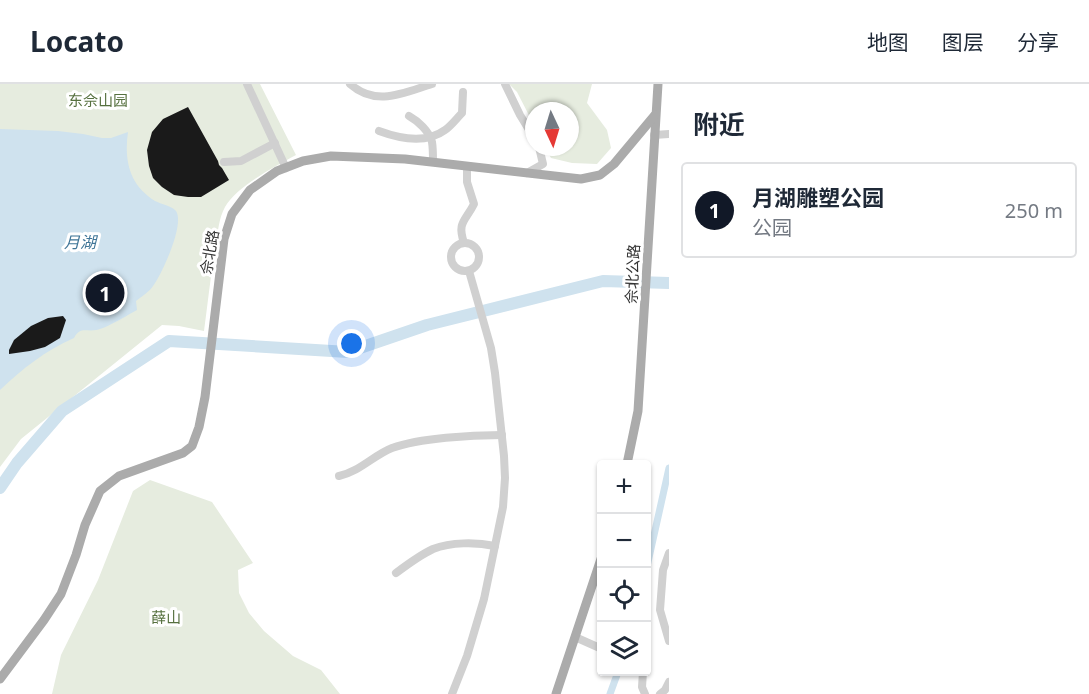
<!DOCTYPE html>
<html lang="zh">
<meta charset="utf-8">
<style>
:root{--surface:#fff;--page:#f6f6f7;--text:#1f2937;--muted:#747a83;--line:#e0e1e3;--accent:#111827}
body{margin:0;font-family:"Noto Sans","Noto Sans SC",sans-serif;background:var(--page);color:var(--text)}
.controls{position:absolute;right:18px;bottom:18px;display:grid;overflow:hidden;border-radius:6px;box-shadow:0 2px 4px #0004}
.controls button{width:54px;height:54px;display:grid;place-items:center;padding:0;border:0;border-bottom:2px solid var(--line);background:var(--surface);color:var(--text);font:30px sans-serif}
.compass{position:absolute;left:525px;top:18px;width:54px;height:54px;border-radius:50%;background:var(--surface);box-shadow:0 2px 4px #0004;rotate:176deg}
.you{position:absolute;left:352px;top:260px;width:21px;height:21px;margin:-15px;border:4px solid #fff;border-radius:50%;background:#1a73e8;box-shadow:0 0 0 9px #1a73e833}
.badge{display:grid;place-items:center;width:39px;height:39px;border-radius:50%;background:var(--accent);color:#fff;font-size:20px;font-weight:700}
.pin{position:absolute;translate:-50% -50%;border:3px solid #fff;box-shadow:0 2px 6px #0006}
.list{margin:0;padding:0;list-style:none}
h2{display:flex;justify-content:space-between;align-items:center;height:78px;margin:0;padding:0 24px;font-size:26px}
h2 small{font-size:20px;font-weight:400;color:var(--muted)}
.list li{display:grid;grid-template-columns:39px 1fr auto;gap:18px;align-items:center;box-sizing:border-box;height:96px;margin:0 12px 12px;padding:0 12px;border:2px solid var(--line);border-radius:6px}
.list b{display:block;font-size:22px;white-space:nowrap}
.list p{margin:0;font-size:20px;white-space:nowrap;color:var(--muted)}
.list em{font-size:20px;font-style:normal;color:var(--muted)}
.icon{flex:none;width:33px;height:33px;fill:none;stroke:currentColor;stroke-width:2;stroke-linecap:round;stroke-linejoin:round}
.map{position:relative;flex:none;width:669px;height:610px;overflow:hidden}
header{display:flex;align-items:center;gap:36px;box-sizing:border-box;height:84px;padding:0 30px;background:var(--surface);border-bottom:2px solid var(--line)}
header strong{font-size:28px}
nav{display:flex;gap:33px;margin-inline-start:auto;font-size:21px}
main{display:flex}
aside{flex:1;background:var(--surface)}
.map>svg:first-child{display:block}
.green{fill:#e6ecdf}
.water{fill:#cfe2ee}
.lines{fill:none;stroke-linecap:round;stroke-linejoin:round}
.canal{stroke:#cfe2ee;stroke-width:7}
.river{stroke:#cfe2ee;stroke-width:12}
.building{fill:#1a1a1a}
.minor{stroke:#d0d0d0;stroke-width:8}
.major{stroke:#ababab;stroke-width:9}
.labels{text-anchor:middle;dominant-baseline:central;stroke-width:6;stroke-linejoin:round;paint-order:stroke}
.park-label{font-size:15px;fill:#56703f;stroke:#fff}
.street-label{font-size:15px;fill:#333;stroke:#fff}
.water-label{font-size:16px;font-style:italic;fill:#3f7597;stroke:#fff}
</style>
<header>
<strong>Locato</strong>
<nav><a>地图</a><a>图层</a><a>分享</a></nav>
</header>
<main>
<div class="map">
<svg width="669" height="610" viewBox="0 0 669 610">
<rect width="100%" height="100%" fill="#fff"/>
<!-- green -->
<g class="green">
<path d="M0 0H260L296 71C276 82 237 102 225 123 219 134 218 147 216 159 211 188 208 218 204 247L179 242 162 241 21 355 0 383Z"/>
<polygon points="509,0 592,0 587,19 607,46 611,64 597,80 572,79 551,74 545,63 570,63 570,27 534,27 534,41 517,8"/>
<polygon points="150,396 212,418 253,479 238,486 239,509 249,529 264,547 293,572 321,586 340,610 52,610 61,571 98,496 133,407"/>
</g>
<!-- water -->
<path class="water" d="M0 45 58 47 83 50 102 54H111L128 48C124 76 129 101 155 117 161 120 172 122 176 127 185 140 162 190 153 202 149 208 142 212 136 217L137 226C128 231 105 245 96 246 86 248 80 242 74 254 45 267 23 284 0 306Z"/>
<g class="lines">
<!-- canal -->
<g class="canal">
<polyline points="646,487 669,384"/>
<polyline points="610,610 618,588"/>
</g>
<!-- river -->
<polyline class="river" points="0,404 17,379 62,327 169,257 348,268 427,241 603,197 669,199"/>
</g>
<!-- building -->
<g class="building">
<polygon points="188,23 218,77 219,81 222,84 229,96 201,113 188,113 174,111 162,103 153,94 149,82 147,66 152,48 163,35"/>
<polygon points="63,232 66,236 60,254 45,263 30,267 9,270 9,266 14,256 31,242 48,234"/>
</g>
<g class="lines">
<!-- minor -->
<g class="minor">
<polyline points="247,0 286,84"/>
<path d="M350 0C376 23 403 9 432 0"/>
<polyline points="505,0 520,31 534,54"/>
<path d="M409 32C418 37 429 47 432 58 433 64 433 72 433 78"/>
<path d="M379 47C398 54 426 60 445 46 451 42 456 35 462 29L463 8"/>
<polyline points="654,51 669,50"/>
<polyline points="224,78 241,77 275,59"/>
<polyline points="527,89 543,80 539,63"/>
<path d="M464 159C457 138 465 138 474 120L467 98V82"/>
<circle cx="465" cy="173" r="14"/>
<path d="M339 392C359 388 374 371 392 364 420 354 471 351 502 351"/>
<polyline points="669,469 663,486 660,526 669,557"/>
<path d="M396 489C408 480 420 471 433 465 451 458 476 458 495 462"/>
<polyline points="575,553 602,565"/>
<polyline points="643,588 642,603 645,610"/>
<polyline points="452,610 467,572 484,515 503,423 505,394 504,372 495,289 491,264 469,187"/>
<polyline points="660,610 665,606 669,598"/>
</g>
<!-- major -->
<g class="major">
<polyline points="627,380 638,327 658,0"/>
<polyline points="0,595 44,536 61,510 76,471 85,441 100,407 119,392 183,369 192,362 199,343 205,313 224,155 232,130 250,106 277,87 303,77 331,72 405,75 581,95 600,91 614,80 655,31"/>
<polyline points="556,610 602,472"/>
</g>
</g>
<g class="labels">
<!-- park labels -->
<g class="park-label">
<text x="98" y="16">东佘山园</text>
<text x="166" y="533">薛山</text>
</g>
<!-- street labels -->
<g class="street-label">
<text transform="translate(209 168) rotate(-80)">佘北路</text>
<text transform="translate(632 190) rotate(-87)">佘北公路</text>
</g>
<!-- water labels -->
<g class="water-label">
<text x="80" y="158">月湖</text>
</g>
</g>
</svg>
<div class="controls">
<button>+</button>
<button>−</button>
<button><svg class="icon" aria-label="locate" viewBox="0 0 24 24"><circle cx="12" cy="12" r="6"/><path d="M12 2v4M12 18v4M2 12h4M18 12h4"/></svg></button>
<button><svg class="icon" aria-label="layers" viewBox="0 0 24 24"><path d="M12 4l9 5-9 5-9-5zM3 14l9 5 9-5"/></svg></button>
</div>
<svg class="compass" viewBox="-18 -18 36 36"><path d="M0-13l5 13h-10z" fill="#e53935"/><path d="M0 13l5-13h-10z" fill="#747a83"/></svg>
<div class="you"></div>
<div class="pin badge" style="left:105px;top:209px">1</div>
</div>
<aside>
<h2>附近<small></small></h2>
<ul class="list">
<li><span class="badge">1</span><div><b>月湖雕塑公园</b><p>公园</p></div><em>250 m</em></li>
</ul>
</aside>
</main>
